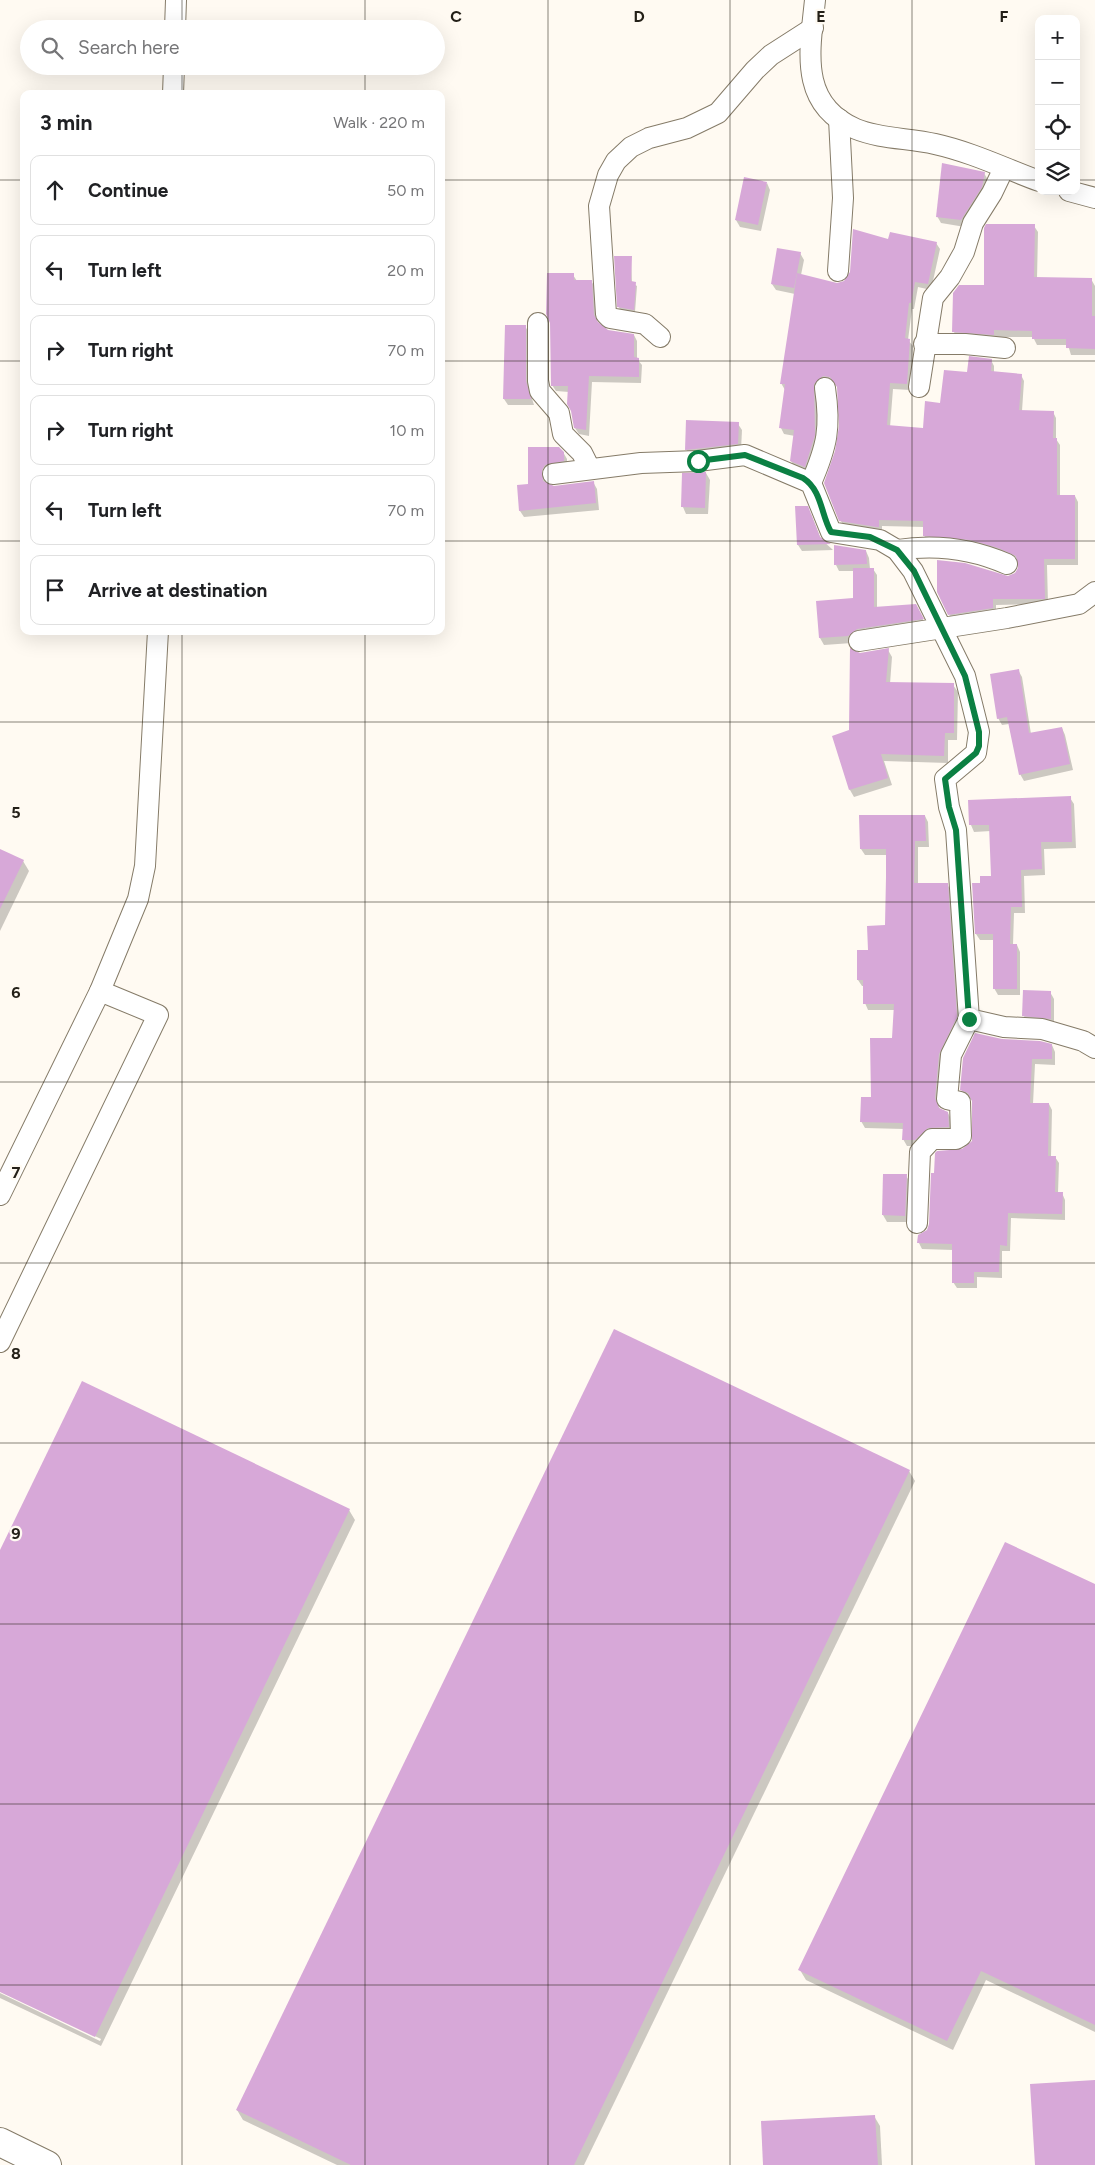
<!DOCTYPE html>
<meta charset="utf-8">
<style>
:root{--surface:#fff;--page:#f2f2f2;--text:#202124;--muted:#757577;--line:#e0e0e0}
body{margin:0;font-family:Figtree,sans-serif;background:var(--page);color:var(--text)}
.controls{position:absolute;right:15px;top:15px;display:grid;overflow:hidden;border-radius:10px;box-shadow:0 5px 20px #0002}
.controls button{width:45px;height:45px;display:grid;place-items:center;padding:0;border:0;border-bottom:1px solid var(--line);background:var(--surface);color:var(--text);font:25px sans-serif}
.stop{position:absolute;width:15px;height:15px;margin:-11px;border:4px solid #0b8043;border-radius:50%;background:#fff}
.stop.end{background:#0b8043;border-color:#fff;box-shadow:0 1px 5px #0008}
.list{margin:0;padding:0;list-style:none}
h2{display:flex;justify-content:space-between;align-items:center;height:65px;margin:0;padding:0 20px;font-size:21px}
h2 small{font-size:16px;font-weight:400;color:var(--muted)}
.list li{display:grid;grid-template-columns:32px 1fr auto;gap:15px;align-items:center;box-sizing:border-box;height:70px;margin:0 10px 10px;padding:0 10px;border:1px solid var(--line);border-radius:10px}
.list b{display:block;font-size:19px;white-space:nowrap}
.list em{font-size:16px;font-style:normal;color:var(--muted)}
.icon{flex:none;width:28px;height:28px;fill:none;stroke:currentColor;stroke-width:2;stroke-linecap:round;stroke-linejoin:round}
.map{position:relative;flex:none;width:1095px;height:2165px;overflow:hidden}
.search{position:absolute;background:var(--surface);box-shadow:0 5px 20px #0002;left:20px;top:20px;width:425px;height:55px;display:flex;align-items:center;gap:12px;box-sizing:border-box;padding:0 18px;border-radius:28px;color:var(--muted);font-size:19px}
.panel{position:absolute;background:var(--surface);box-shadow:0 5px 20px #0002;left:20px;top:90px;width:425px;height:545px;border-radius:10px}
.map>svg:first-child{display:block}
.shadow{fill:#0003}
.building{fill:#d7a8d8}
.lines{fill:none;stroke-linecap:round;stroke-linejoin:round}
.street-casing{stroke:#857b68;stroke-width:22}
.secondary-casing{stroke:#857b68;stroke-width:30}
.street{stroke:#fff;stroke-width:20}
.secondary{stroke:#fff;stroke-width:28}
.route{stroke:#0b8043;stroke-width:6}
.grid{fill:none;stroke:#242018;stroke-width:1;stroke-opacity:0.55}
.grid-label{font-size:16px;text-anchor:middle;font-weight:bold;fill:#242018;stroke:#fffaf2;stroke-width:4.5;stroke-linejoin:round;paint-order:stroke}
</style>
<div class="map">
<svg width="1095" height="2165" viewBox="0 0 1095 2165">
<rect width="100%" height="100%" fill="#fffaf2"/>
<!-- shadow -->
<g class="shadow">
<polygon points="984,173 988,180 965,227 941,223 937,216"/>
<polygon points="767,183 770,190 761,231 740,227 736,220"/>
<polygon points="1034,226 1038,232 1037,279 1091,279 1095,286 1095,355 1071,355 1068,345 1037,345 1033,337 997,337 997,341 957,338 954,332 985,286"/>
<polygon points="889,240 936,243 940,249 931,290 918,287 914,309 912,309 908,340 913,346 910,390 893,389 890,427 924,430 941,404 968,373 991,360 994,366 994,372 1021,375 1024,381 1022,411 1053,412 1056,418 1056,439 1060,445 1060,496 1075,496 1078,502 1078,565 1047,565 1048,604 996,605 996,614 953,621 949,615 1016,574 1019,568 1018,561 1003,554 927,542 924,535 924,527 882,526 882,533 844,527 841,521 837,451 841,426 838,388 835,383 827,382 817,390 817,442 808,473 795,467 791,461 795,436 784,434 781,428 785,390 781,383 795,294 776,290 772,284 800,253 804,260 801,275 837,284 844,283"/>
<polygon points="631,258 632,283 637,286 635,312 620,310 619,307"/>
<polygon points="573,275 577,281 591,281 595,287 597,322 607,331 634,335 637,341 637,359 642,365 641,383 592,382 589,436 579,434 575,428 569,392 556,391 552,385"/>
<polygon points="525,326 529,333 529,389 534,405 508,405 504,399"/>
<polygon points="738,424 742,430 741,450 690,456 686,449"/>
<polygon points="529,448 563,452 567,459 567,467 545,477 546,483 554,487 593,482 597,489 599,510 524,517 520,511 529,485"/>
<polygon points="706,473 710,480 708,514 686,514 683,507 684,475"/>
<polygon points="811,514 821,539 833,550 802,551 798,545"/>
<polygon points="866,551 869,558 870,569 873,569 877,575 877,608 919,612 926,625 852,643 824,645 820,638 817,602 854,600 854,571 839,571 836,565"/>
<polygon points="888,650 892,657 890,684 953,685 958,692 957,740 948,740 948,763 884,761 892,785 854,797 850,790 850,731 860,654"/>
<polygon points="1018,670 1022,677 1031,734 1062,728 1065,735 1073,770 1024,781 1020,774 1009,724 1002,725 998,718"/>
<polygon points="1070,798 1074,804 1076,848 1044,849 1045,875 1024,876 1025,913 1014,913 1013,945 1017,945 1020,952 1020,995 998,995 994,988 994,940 980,940 976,934 982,884 993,877 991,831 974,832 971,825"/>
<polygon points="925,816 928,822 929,847 918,847 918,884 947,884 951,891 960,1024 942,1061 938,1105 940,1109 948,1113 951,1119 952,1133 919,1146 907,1146 903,1139 904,1129 865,1128 861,1121 873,1098 894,1039 895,1010 868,1010 865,1003 865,986 862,986 858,980 869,951 886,927 887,855 865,855 861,849"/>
<polygon points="0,850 23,861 29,871 0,931"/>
<polygon points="1050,992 1054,999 1054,1025 1027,1022 1024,1016"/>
<polygon points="1001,1040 1052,1045 1055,1052 1055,1065 1035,1064 1033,1104 1049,1104 1052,1110 1051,1157 1055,1157 1059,1163 1058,1193 1062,1193 1065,1200 1065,1220 1011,1218 1010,1251 1002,1251 1002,1278 977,1277 977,1288 957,1288 953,1282 953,1250 922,1249 919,1243 928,1231 962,1151 973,1142 973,1101 965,1096 961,1089"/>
<polygon points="906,1176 910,1182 909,1222 887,1222 883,1215"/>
<polygon points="909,1471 915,1481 584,2165 337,2165 243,2120 237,2110"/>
<polygon points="349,1510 355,1520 101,2046 0,1998 0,1993 100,2041 101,2039 0,1990 0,1553"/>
<polygon points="1095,1586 1095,2032 986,1980 953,2050 806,1980 800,1970"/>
<polygon points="874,2116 880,2126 882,2165 764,2165"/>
</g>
<!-- building -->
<g class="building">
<polygon points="942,163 985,172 982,187 961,220 936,217"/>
<polygon points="744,177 767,182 758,225 735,220"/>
<polygon points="986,224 1035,224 1034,277 1092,278 1092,316 1095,316 1095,349 1066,348 1066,339 1032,339 1032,331 994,330 994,335 952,332 953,293 959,285 984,285 984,228"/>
<polygon points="853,229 888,239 890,232 937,242 928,284 915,282 911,303 909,303 905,338 910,339 907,384 890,383 887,425 923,428 925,401 940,403 944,370 967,372 969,356 992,359 991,371 1022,374 1019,410 1054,411 1053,438 1057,438 1057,495 1075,495 1075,559 1044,559 1045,599 993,599 993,608 948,615 937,592 937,560 965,563 1008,576 1015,573 1018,568 1016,556 998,548 970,540 923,536 923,521 879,520 879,527 877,527 839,521 824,483 835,451 839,426 837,387 830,377 823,376 814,384 815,435 805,467 790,461 794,430 779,428 785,384 780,384 797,273 837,283 844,281 850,272"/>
<polygon points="777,248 801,252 794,288 771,284"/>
<polygon points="614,256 632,256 631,281 636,282 634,310 617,307"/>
<polygon points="547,273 574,273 574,280 592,280 594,315 598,322 608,330 634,334 634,357 639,358 639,377 589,376 586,430 574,428 571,411 567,404 568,386 551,386 550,323 546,314"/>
<polygon points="505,325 526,325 526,381 531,399 503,399"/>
<polygon points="686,420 739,422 738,444 685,450"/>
<polygon points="528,447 559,447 564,452 564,461 545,465 542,470 543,481 554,486 594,481 596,503 519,511 517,485 528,484"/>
<polygon points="706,472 705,508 681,507 682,473"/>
<polygon points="795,506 808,506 820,537 831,544 797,545"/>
<polygon points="834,545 866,550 867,564 834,565"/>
<polygon points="853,568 874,568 874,607 916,604 924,619 857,629 848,636 819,638 816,601 853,598"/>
<polygon points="850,648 860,653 889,648 886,682 954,683 954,733 945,733 944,756 881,754 888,778 849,790 832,736 849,730"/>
<polygon points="1019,669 1029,733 1062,727 1070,764 1019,775 1007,717 997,719 990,674"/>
<polygon points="1071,796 1072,842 1041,842 1042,869 1021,870 1022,907 1011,907 1010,944 1017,944 1017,989 993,989 993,934 975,934 972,883 980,883 980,876 991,876 989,825 969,825 968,800"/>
<polygon points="859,815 925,815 926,841 915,841 914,883 948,883 957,1017 939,1054 935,1098 939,1108 948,1112 949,1127 928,1128 915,1140 902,1140 903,1123 860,1122 861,1097 871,1097 870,1038 892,1038 894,1004 863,1004 863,980 857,980 857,950 868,950 867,926 885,925 886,877 886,849 860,849"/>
<polygon points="0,849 24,860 0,909"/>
<polygon points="1023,990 1051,991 1051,1019 1022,1016"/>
<polygon points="975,1033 1002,1039 1040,1041 1052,1044 1052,1059 1032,1059 1030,1103 1049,1103 1048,1156 1056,1156 1055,1192 1063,1192 1062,1214 1008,1213 1007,1246 1000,1245 999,1272 974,1272 974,1283 952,1283 952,1244 917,1243 918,1235 927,1230 929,1224 931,1173 934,1173 935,1153 937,1151 962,1149 972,1141 972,1101 968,1093 960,1090 963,1058"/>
<polygon points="883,1174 907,1174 905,1216 882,1215"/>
<polygon points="614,1329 910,1470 574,2165 351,2165 236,2110"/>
<polygon points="82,1381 350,1509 95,2037 0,1992 0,1550"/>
<polygon points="1005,1542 1095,1584 1095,2025 981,1971 947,2041 798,1970"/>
<polygon points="1095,2080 1095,2165 1035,2165 1030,2084"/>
<polygon points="875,2115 878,2165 763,2165 761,2121"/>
</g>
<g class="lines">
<defs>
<g id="street">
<path d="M815 0C810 50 798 104 856 129 880 139 910 138 935 144 971 152 1004 168 1039 181"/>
<polyline points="175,29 176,0"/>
<polyline points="173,94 174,66"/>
<polyline points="1069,191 1095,198"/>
<polyline points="838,271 843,198 839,119"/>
<polyline points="538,323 538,381 540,391 559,413 563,434 582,453 590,469"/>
<polyline points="660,337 645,324 610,318 606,314 599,206 608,175 616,161 631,147 649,138 687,128 718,113 755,70 771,55 813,28"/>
<polyline points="924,344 965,344 1005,348"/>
<polyline points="919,387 933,298 950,277 964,252 973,223 992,193 1004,168"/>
<polyline points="553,474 641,463 698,461 745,455 811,483 831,532 880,540 897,550 913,571 965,676 979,732 976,753 945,779 949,807 956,830 969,1019 1004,1027 1042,1029 1083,1041 1095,1048"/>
<path d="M811 483C827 446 831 428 825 388"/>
<path d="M897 550C935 544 973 549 1007 564"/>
<polyline points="859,641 1007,618 1079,604 1095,592"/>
<polyline points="0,1195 100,991 138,899 145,866 158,631"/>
<polyline points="917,1223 920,1152 932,1139 956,1139 961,1136 960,1102 947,1099 951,1055 969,1019"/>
<polyline points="0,1342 158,1015 100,991"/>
</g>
<polyline id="secondary" points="0,2142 47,2165"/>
</defs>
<!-- street casing -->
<use href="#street" class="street-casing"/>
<!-- secondary casing -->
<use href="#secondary" class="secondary-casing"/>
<!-- street -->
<use href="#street" class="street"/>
<!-- secondary -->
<use href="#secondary" class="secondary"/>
</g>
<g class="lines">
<!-- route -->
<path class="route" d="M698 461 745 455 803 478C822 490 821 515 831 532L870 537 897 550 914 571 965 676 979 732V746L976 753 945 779 949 807 956 830 969 1019"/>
</g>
<!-- grid -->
<path class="grid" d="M182 0V29M365 0V29M548 0V2165M730 0V2165M912 0V2165M182 66V94M365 66V94M0 180H24M441 180H1039M1076 180H1095M0 361H24M441 361H1095M0 541H24M441 541H1095M182 631V2165M365 631V2165M0 722H1095M0 902H1095M0 1082H1095M0 1263H1095M0 1443H1095M0 1624H1095M0 1804H1095M0 1985H1095"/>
<g class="grid-label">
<text x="456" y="22">C</text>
<text x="639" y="22">D</text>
<text x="821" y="22">E</text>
<text x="1004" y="22">F</text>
<text x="16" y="818">5</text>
<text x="16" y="998">6</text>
<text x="16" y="1178">7</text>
<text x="16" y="1359">8</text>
<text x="16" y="1539">9</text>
</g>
</svg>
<div class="controls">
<button>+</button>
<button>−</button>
<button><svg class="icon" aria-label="locate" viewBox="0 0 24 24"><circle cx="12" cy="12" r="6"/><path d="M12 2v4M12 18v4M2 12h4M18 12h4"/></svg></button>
<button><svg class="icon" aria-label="layers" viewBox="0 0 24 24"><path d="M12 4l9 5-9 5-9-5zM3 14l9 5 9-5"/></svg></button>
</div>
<div class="stop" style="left:698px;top:461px"></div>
<div class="stop end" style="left:969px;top:1019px"></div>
<div class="search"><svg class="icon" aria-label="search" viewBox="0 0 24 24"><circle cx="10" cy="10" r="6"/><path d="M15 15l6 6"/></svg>Search here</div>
<section class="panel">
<h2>3 min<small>Walk · 220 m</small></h2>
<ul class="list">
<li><svg class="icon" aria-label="ahead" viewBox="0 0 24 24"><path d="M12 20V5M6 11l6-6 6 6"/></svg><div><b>Continue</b></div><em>50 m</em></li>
<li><svg class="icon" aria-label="left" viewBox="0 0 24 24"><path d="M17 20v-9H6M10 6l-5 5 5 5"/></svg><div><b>Turn left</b></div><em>20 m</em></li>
<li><svg class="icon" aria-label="right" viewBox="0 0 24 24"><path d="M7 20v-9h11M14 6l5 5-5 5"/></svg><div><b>Turn right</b></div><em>70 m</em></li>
<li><svg class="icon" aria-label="right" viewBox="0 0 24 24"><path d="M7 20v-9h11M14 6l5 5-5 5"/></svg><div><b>Turn right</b></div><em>10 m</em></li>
<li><svg class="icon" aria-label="left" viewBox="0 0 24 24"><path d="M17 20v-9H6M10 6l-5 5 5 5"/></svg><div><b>Turn left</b></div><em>70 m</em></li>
<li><svg class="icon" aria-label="arrive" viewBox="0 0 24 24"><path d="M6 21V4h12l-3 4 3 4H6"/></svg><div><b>Arrive at destination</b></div></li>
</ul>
</section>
</div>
